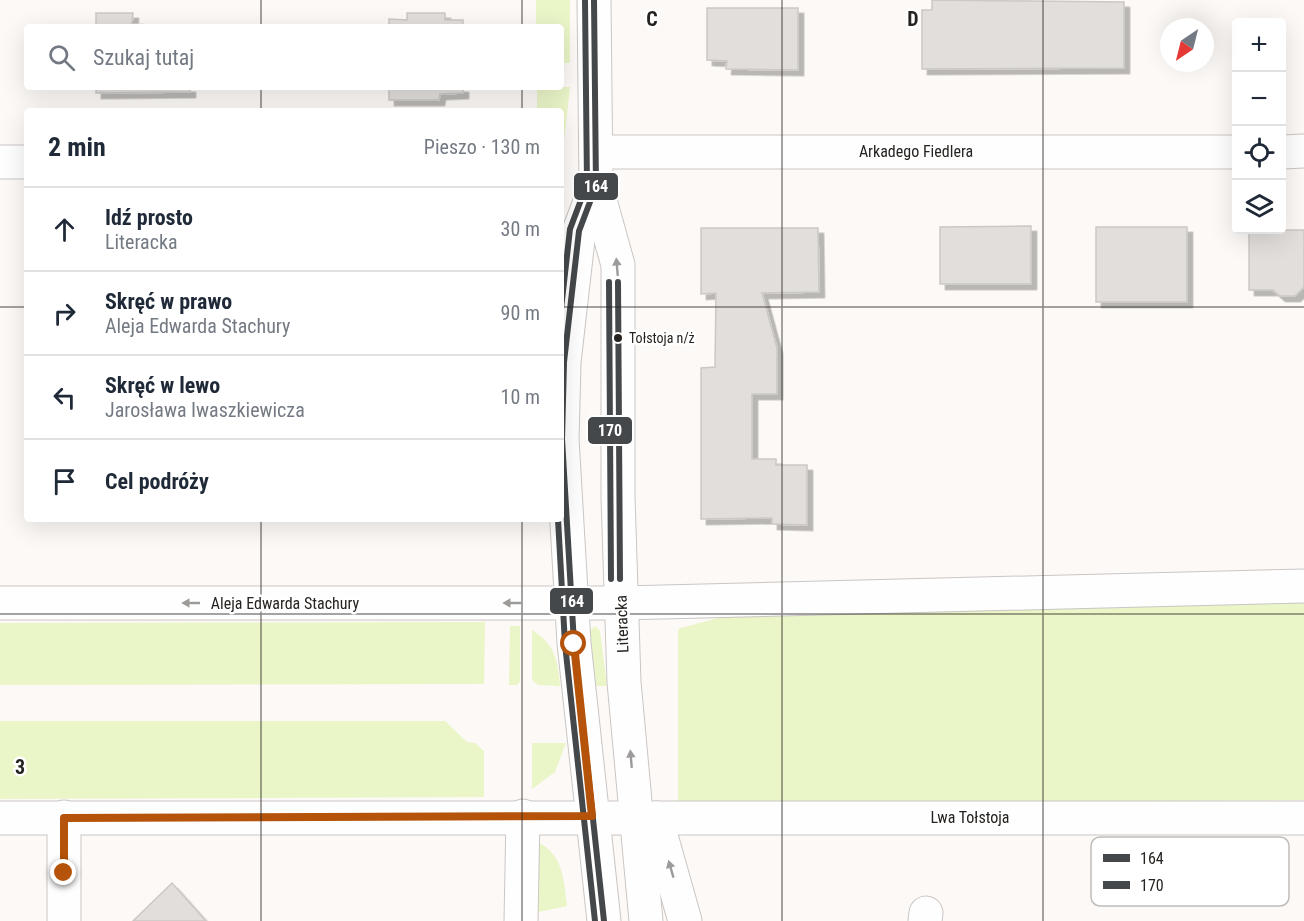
<!DOCTYPE html>
<html lang="pl">
<meta charset="utf-8">
<style>
:root{--surface:#fff;--page:#f6f6f7;--text:#1f2937;--muted:#747a83;--line:#e0e1e3}
body{margin:0;font-family:"Roboto Condensed",sans-serif;background:var(--page);color:var(--text)}
.controls{position:absolute;right:18px;top:18px;display:grid;overflow:hidden;border-radius:6px;box-shadow:0 6px 24px #0002}
.controls button{width:54px;height:54px;display:grid;place-items:center;padding:0;border:0;border-bottom:2px solid var(--line);background:var(--surface);color:var(--text);font:30px sans-serif}
.compass{position:absolute;left:1160px;top:18px;width:54px;height:54px;border-radius:50%;background:var(--surface);box-shadow:0 6px 24px #0002;rotate:215deg}
.stop{position:absolute;width:18px;height:18px;margin:-14px;border:4px solid #b45309;border-radius:50%;background:#fff}
.stop.end{background:#b45309;border-color:#fff;box-shadow:0 2px 6px #0008}
.list{margin:0;padding:0;list-style:none}
h2{display:flex;justify-content:space-between;align-items:center;height:78px;margin:0;padding:0 24px;font-size:26px}
h2 small{font-size:20px;font-weight:400;color:var(--muted)}
.list li{display:grid;grid-template-columns:39px 1fr auto;gap:18px;align-items:center;box-sizing:border-box;height:84px;padding:0 24px;border-top:2px solid var(--line)}
.list b{display:block;font-size:22px;white-space:nowrap}
.list p{margin:0;font-size:20px;white-space:nowrap;color:var(--muted)}
.list em{font-size:20px;font-style:normal;color:var(--muted)}
.icon{flex:none;width:33px;height:33px;fill:none;stroke:currentColor;stroke-width:2;stroke-linecap:round;stroke-linejoin:round}
.map{position:relative;flex:none;width:1304px;height:921px;overflow:hidden}
.search{position:absolute;background:var(--surface);box-shadow:0 6px 24px #0002;left:24px;top:24px;width:540px;height:66px;display:flex;align-items:center;gap:15px;box-sizing:border-box;padding:0 21px;border-radius:6px;color:var(--muted);font-size:22px}
.panel{position:absolute;background:var(--surface);box-shadow:0 6px 24px #0002;left:24px;top:108px;width:540px;height:414px;border-radius:6px}
.map>svg:first-child{display:block}
.green{fill:#eaf5c8}
.building{fill:#e2dedb;stroke:#cbc8c5;stroke-width:1.5;filter:url(#shadow)}
.lines{fill:none;stroke-linecap:round;stroke-linejoin:round}
.minor-casing{stroke:#cac6c4;stroke-width:35}
.minor{stroke:#fffefe;stroke-width:33}
.bus-1-casing{stroke:#fff;stroke-width:10}
.bus-2-casing{stroke:#fff;stroke-width:10}
.bus-1{stroke:#45484a;stroke-width:6}
.bus-2{stroke:#45484a;stroke-width:6}
.oneway{fill:#9d9b9a}
.route{stroke:#b45309;stroke-width:8}
.grid{fill:none;stroke:#26221f;stroke-width:1.5;stroke-opacity:0.55}
.bus-dot{fill:#26221f;stroke:#fff;stroke-width:2}
.labels{text-anchor:middle;dominant-baseline:central;stroke-width:5;stroke-linejoin:round;paint-order:stroke}
.bus-label{font-size:14px;fill:#26221f;stroke:#fff;text-anchor:start}
.street-label{font-size:16px;fill:#26221f;stroke:#fff}
.key{fill:#fff;stroke:#bebdbc;stroke-width:1.5}
.key-label{font-size:16px;fill:#26221f}
.grid-label{font-size:20px;text-anchor:middle;font-weight:bold;fill:#26221f;stroke:#fff;stroke-width:5;stroke-linejoin:round;paint-order:stroke}
.line-badge{stroke:#fff;stroke-width:2}
.badge-label{font-size:16px;text-anchor:middle;font-weight:bold;fill:#fff}
</style>
<div class="map">
<svg width="1304" height="921" viewBox="0 0 1304 921">
<defs>
<filter id="shadow"><feDropShadow dx="5.5" dy="5.5" stdDeviation="0" flood-color="#0004"/></filter>
</defs>
<rect width="100%" height="100%" fill="#fcf9f6"/>
<!-- green -->
<g class="green">
<polygon points="536,0 570,0 570,63 561,63 561,27 536,27"/>
<polygon points="537,87 570,87 561,168 561,111 537,111"/>
<polygon points="1304,603 1304,800 678,804 678,629 732,614 878,607"/>
<polygon points="485,622 484,684 0,685 0,623"/>
<polygon points="510,626 520,626 520,681 517,685 509,685"/>
<polygon points="595,626 600,631 607,686 596,686 590,631"/>
<path d="M532 630C555 644 558 661 560 686L538 685 532 680Z"/>
<polygon points="0,721 445,721 467,742 475,743 484,751 484,797 0,799"/>
<polygon points="532,743 566,743 555,772 532,789"/>
<path d="M534 841C563 851 564 880 567 906L534 913Z"/>
</g>
<!-- building -->
<g class="building">
<polygon points="932,0 1124,2 1124,68 922,69 922,10 932,10"/>
<polygon points="707,8 798,8 798,70 726,69 727,61 707,60"/>
<polygon points="96,13 133,13 132,24 190,27 96,27"/>
<polygon points="407,13 445,13 445,20 463,20 463,27 389,27 389,19 407,20"/>
<polygon points="96,87 190,87 190,92 96,93"/>
<polygon points="389,87 463,87 463,93 440,94 439,100 389,100"/>
<polygon points="1031,226 1031,284 940,284 940,227"/>
<rect x="1096" y="227" width="91" height="75"/>
<polygon points="701,228 818,228 819,292 762,293 777,348 777,394 752,394 752,459 776,459 776,465 807,465 807,525 772,524 772,518 701,519 701,368 715,367 716,293 701,294"/>
<polygon points="1249,230 1304,230 1304,287 1295,296 1280,296 1273,290 1249,290"/>
<polygon points="172,883 206,921 133,921"/>
</g>
<g class="lines">
<defs>
<g id="minor">
<polyline points="594,0 596,186 618,265 618,497 624,682 646,921"/>
<polyline points="596,152 1236,152"/>
<polyline points="1282,152 1304,151"/>
<polyline points="0,162 27,162"/>
<polyline points="596,186 579,231 564,362 562,439 574,643 604,921"/>
<polyline points="0,603 621,603 1304,586"/>
<polyline points="64,817 64,921"/>
<polyline points="0,818 1304,818"/>
<polyline points="656,818 685,921"/>
<polyline points="521,921 523,816"/>
<polyline points="925,921 926,913"/>
</g>
</defs>
<!-- minor casing -->
<use href="#minor" class="minor-casing"/>
<!-- minor -->
<use href="#minor" class="minor"/>
<defs>
<g id="bus-1">
<polyline points="594,0 596,186 579,231 564,362 562,439 574,643 604,921"/>
<polyline points="618,282 620,579"/>
</g>
<g id="bus-2">
<polyline points="609,282 611,579"/>
<polyline points="561,309 570,229 587,184 585,0"/>
<polyline points="558,519 565,644 595,921"/>
</g>
</defs>
<!-- bus-1 casing -->
<use href="#bus-1" class="bus-1-casing"/>
<!-- bus-2 casing -->
<use href="#bus-2" class="bus-2-casing"/>
<!-- bus-1 -->
<use href="#bus-1" class="bus-1"/>
<!-- bus-2 -->
<use href="#bus-2" class="bus-2"/>
</g>
<!-- one-way arrows -->
<defs><path id="oneway-solid" d="M-6-.8H1V-3.2L6.5 0L1 3.2V.8H-6Z" transform="scale(1.5)"/></defs>
<g class="oneway">
<use href="#oneway-solid" transform="translate(617 267) rotate(-95)"/>
<use href="#oneway-solid" transform="translate(191 603) rotate(-180)"/>
<use href="#oneway-solid" transform="translate(512 603) rotate(-180)"/>
<use href="#oneway-solid" transform="translate(631 759) rotate(-95)"/>
<use href="#oneway-solid" transform="translate(671 869) rotate(-106)"/>
</g>
<g class="lines">
<!-- route -->
<polyline class="route" points="64,873 64,818 592,816 574,644"/>
</g>
<!-- grid -->
<path class="grid" d="M261 0V27M522 0V27M782 0V921M1043 0V921M261 87V111M522 87V111M0 307H27M561 307H1304M261 519V921M522 519V921M0 614H1304"/>
<!-- markers -->
<circle class="bus-dot" cx="618" cy="338" r="5"/>
<g class="labels">
<!-- bus labels -->
<g class="bus-label">
<text x="629" y="338">Tołstoja n/ż</text>
</g>
<!-- street labels -->
<g class="street-label">
<text x="916" y="151">Arkadego Fiedlera</text>
<text x="285" y="603">Aleja Edwarda Stachury</text>
<text transform="translate(622 624) rotate(-92)">Literacka</text>
<text x="970" y="817">Lwa Tołstoja</text>
</g>
</g>
<!-- legend -->
<rect x="1091" y="837" width="198" height="69" rx="9" class="key"/>
<rect x="1103" y="854" width="27" height="8" fill="#45484a"/>
<rect x="1103" y="881" width="27" height="8" fill="#45484a"/>
<g class="key-label">
<text x="1140" y="864">164</text>
<text x="1140" y="891">170</text>
</g>
<g class="grid-label">
<text x="652" y="26">C</text>
<text x="913" y="26">D</text>
<text x="20" y="774">3</text>
</g>
<g class="line-badge">
<rect x="573" y="172" width="46" height="29" rx="6" fill="#45484a"/>
<rect x="587" y="416" width="46" height="29" rx="6" fill="#45484a"/>
<rect x="549" y="587" width="45" height="28" rx="6" fill="#45484a"/>
</g>
<g class="badge-label">
<text x="596" y="192">164</text>
<text x="610" y="436">170</text>
<text x="572" y="607">164</text>
</g>
</svg>
<div class="controls">
<button>+</button>
<button>−</button>
<button><svg class="icon" aria-label="locate" viewBox="0 0 24 24"><circle cx="12" cy="12" r="6"/><path d="M12 2v4M12 18v4M2 12h4M18 12h4"/></svg></button>
<button><svg class="icon" aria-label="layers" viewBox="0 0 24 24"><path d="M12 4l9 5-9 5-9-5zM3 14l9 5 9-5"/></svg></button>
</div>
<svg class="compass" viewBox="-18 -18 36 36"><path d="M0-13l5 13h-10z" fill="#e53935"/><path d="M0 13l5-13h-10z" fill="#747a83"/></svg>
<div class="stop" style="left:574px;top:644px"></div>
<div class="stop end" style="left:64px;top:873px"></div>
<div class="search"><svg class="icon" aria-label="search" viewBox="0 0 24 24"><circle cx="10" cy="10" r="6"/><path d="M15 15l6 6"/></svg>Szukaj tutaj</div>
<section class="panel">
<h2>2 min<small>Pieszo · 130 m</small></h2>
<ul class="list">
<li><svg class="icon" aria-label="ahead" viewBox="0 0 24 24"><path d="M12 20V5M6 11l6-6 6 6"/></svg><div><b>Idź prosto</b><p>Literacka</p></div><em>30 m</em></li>
<li><svg class="icon" aria-label="right" viewBox="0 0 24 24"><path d="M7 20v-9h11M14 6l5 5-5 5"/></svg><div><b>Skręć w prawo</b><p>Aleja Edwarda Stachury</p></div><em>90 m</em></li>
<li><svg class="icon" aria-label="left" viewBox="0 0 24 24"><path d="M17 20v-9H6M10 6l-5 5 5 5"/></svg><div><b>Skręć w lewo</b><p>Jarosława Iwaszkiewicza</p></div><em>10 m</em></li>
<li><svg class="icon" aria-label="arrive" viewBox="0 0 24 24"><path d="M6 21V4h12l-3 4 3 4H6"/></svg><div><b>Cel podróży</b></div></li>
</ul>
</section>
</div>
